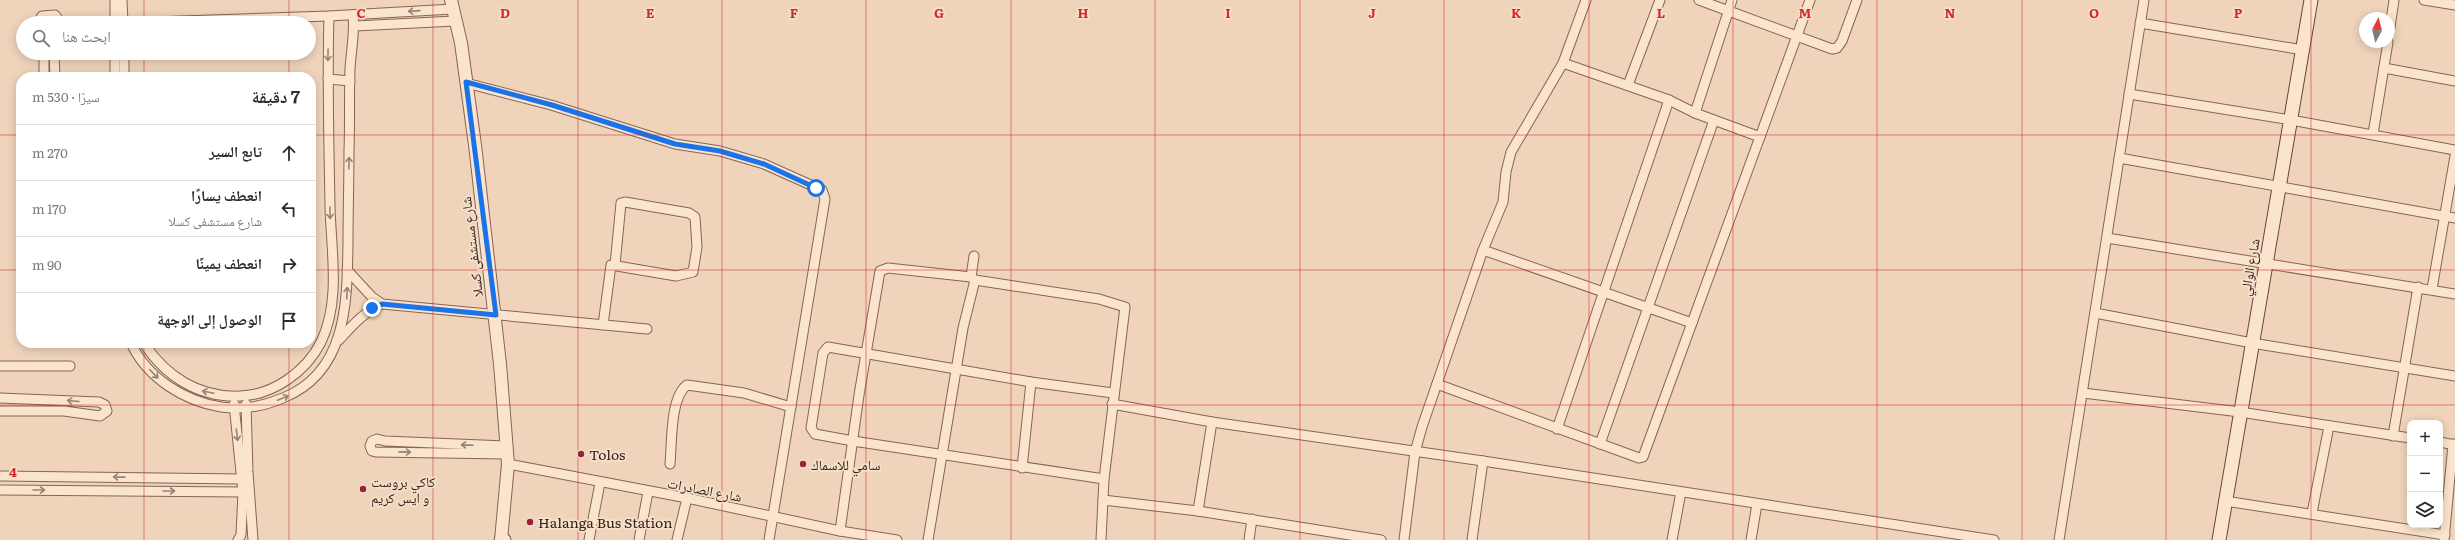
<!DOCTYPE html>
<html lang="ar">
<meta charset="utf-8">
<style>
:root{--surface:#fff;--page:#f2f2f3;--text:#2b2b33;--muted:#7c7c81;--line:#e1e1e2}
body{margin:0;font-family:Literata,"Noto Naskh Arabic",serif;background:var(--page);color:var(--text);direction:rtl}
.controls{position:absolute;right:12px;bottom:12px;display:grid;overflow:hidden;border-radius:8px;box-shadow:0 2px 10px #0003}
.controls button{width:36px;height:36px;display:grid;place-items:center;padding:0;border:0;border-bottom:1px solid var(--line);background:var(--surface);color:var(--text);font:20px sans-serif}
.compass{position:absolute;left:2359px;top:12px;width:36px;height:36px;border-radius:50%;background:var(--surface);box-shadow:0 2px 10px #0003;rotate:7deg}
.stop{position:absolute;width:12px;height:12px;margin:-9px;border:3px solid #1a73e8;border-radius:50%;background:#fff}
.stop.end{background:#1a73e8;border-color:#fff;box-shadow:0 1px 4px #0008}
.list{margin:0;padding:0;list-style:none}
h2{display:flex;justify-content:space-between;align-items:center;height:52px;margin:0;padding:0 16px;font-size:17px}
h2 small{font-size:13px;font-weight:400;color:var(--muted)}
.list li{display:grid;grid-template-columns:26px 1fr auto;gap:12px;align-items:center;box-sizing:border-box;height:56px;padding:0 16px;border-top:1px solid var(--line)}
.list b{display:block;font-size:15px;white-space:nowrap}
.list p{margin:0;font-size:13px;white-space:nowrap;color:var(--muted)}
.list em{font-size:13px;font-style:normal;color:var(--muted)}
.icon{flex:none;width:22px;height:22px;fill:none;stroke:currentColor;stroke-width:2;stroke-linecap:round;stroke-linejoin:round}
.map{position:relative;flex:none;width:2455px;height:540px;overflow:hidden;direction:ltr}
.search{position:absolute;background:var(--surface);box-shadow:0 2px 10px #0003;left:16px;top:16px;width:300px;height:44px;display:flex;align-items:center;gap:10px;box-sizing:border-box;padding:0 14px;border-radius:22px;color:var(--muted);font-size:15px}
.panel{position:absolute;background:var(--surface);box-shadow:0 2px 10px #0003;left:16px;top:72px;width:300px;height:276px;border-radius:16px;direction:rtl}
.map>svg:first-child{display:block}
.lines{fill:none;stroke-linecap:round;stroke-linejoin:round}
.minor-casing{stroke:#876454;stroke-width:11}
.tertiary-casing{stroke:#876454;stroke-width:14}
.secondary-casing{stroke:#684638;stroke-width:15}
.minor{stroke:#fae4ce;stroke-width:9}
.tertiary{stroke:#fae4ce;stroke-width:12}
.secondary{stroke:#fae4ce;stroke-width:13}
.oneway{stroke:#988274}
.route{stroke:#1a73e8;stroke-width:5}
.grid{fill:none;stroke:#d62828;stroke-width:1;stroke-opacity:0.55}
.poi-dot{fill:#98223c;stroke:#f6e0ca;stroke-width:1.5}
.labels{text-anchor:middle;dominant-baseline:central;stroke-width:3.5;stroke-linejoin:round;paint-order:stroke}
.street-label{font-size:14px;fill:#35211a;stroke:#f6e0ca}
.poi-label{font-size:14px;fill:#35211a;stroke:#f6e0ca;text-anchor:start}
.grid-label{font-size:13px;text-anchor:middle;font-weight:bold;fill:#d62828;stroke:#f6e0ca;stroke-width:3.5;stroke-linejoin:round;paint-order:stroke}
</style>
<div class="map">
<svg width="2455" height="540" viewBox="0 0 2455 540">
<rect width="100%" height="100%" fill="#efd4bb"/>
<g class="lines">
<defs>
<g id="minor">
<polyline points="115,0 115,23"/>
<polyline points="122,0 123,23"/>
<polyline points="1699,0 1832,49 1837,48 1842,41 1857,0"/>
<polyline points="2424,0 2455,5"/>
<polyline points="38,23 42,16 55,15 61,23"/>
<polyline points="120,23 329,16 453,9"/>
<polyline points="2140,23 2303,50"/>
<polyline points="355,26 455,21"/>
<polyline points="2389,34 2394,0"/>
<polyline points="44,53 44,77"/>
<polyline points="54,53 55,77"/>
<polyline points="115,53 115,77"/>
<polyline points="124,53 124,77"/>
<polyline points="1563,63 1669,100 1695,113 1760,137"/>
<polyline points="2384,68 2455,81"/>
<polyline points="328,79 350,81"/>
<polyline points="466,83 551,105 675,144 720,151 764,164 822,190 825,199 769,540"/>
<polyline points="1628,85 1660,0"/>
<polyline points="2129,94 2291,120 2455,150"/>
<polyline points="1695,113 1732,0"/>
<polyline points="2373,134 2388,42"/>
<polyline points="2119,158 2455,218"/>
<polyline points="2107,238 2455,294"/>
<polyline points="1483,250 1692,323"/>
<polyline points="347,270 372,297 382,304 647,329"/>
<polyline points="975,280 1099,299 1125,307 1104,479 1101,540"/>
<polyline points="2432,289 2455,156"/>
<polyline points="2095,313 2252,343 2455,376"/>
<polyline points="603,325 611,265 615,265 621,203 625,202 689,213 695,217 697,247 693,272 676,276 611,265"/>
<path d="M339 340C352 326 365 311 382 304"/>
<path d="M131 343C147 378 184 401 221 407 243 410 262 407 283 398 348 372 347 301 348 242 348 212 349 181 349 151 350 124 349 96 350 69 351 51 355 33 353 15"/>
<path d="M144 343C165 376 199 398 240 396 273 395 306 372 321 342 341 301 331 250 330 207 329 144 327 80 329 16"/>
<polyline points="0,366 70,366"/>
<polyline points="1437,384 1639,458 1643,457 1810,0"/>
<polyline points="2083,393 2240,412 2410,438"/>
<polyline points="0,398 99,402 105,405 107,411 100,416 64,411 0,411"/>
<polyline points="234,404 243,492 241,535 238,540"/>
<polyline points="246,404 248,472 253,540"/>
<polyline points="1112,404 1212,422 1483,461 1994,540"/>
<polyline points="1557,429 1669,100"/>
<polyline points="2393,436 2418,287"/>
<polyline points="2440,442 2455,445"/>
<polyline points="1600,444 1714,120"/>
<polyline points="506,446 385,441 377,439 372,441 370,446 372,451 376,452 507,454"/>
<polyline points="508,464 687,498 840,531 897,540"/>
<path d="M670 464C672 443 670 397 687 385L744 393 791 407"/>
<polyline points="1022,468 1031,382"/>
<polyline points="0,476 242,479"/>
<polyline points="1104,479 853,441 815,434 811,428 823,353 828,347 1031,382 1113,393"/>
<polyline points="0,490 243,492"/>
<polyline points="1103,500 1198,511 1381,540"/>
<polyline points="2225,501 2445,535"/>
<polyline points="1198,511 1212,422"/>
<polyline points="2312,513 2329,426"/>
<polyline points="840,531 859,395 880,271 888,268 971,277"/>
<polyline points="589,540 600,483"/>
<polyline points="639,540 648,492"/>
<polyline points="677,540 687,498"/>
<polyline points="928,540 963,328 975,280 971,277 974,256"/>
<polyline points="1249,540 1252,519"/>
<polyline points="1404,540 1415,452 1422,427 1483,250 1503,202 1506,172 1511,152 1563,63 1586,0"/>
<polyline points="1472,540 1483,461"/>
<polyline points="1672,540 1681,492"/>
<polyline points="1751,540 1757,504"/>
<polyline points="2059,540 2144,0"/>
<polyline points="2444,540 2453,444"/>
</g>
<polyline id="tertiary" points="451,0 461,43 475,145 500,364 508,464 501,540"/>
<g id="secondary">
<polyline points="501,540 504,540"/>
<polyline points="2219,540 2311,0"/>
</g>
</defs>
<!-- minor casing -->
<use href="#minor" class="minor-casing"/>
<!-- tertiary casing -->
<use href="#tertiary" class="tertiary-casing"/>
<!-- secondary casing -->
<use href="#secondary" class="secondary-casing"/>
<!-- minor -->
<use href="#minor" class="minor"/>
<!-- tertiary -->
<use href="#tertiary" class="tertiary"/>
<!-- secondary -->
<use href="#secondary" class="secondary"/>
</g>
<!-- one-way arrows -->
<defs><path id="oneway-shaft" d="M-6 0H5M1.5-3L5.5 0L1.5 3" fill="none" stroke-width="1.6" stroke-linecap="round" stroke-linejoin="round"/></defs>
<g class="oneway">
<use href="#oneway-shaft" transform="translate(414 11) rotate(176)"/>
<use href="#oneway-shaft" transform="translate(328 55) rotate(91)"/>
<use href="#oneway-shaft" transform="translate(349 163) rotate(-89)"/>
<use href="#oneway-shaft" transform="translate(330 213) rotate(89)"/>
<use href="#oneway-shaft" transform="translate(347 293) rotate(-88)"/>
<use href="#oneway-shaft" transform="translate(154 374) rotate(46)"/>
<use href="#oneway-shaft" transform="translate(208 392) rotate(-168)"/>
<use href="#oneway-shaft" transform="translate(283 398) rotate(-22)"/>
<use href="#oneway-shaft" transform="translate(73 401) rotate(-175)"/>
<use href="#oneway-shaft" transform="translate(237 435) rotate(83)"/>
<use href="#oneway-shaft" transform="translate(467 445) rotate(-178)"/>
<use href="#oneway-shaft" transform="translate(405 452) rotate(1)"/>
<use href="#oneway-shaft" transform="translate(119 477) rotate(-179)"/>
<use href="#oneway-shaft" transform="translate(39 490)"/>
<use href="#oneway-shaft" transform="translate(169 491)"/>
</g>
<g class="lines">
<!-- route -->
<polyline class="route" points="372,308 382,304 496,315 466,82 552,105 675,144 720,151 764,164 816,188"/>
</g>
<!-- grid -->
<path class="grid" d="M144 0V23M289 0V23M433 0V540M578 0V540M722 0V540M866 0V540M1011 0V540M1155 0V540M1300 0V540M1444 0V540M1589 0V540M1733 0V540M1877 0V540M2022 0V540M2166 0V540M2311 0V540M144 53V77M289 53V77M0 135H21M311 135H2455M0 270H21M311 270H2455M144 343V540M289 343V540M0 405H2455"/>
<!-- markers -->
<g class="poi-dot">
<circle cx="581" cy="454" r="4"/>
<circle cx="803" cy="464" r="4"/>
<circle cx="363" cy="489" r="4"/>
<circle cx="530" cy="522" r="4"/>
</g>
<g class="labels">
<!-- street labels -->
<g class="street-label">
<text transform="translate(471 247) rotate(-97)">شارع مستشفى كسلا</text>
<text transform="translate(2249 267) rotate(-80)">شارع الوالي</text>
<text transform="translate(705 489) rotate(11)">شارع الصادرات</text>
</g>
<!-- poi labels -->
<g class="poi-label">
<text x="589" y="454">Tolos</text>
<text x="811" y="464">سامي للاسماك</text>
<text x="371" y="481">كاكي بروست<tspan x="371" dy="16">و ايس كريم</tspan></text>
<text x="538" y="522">Halanga Bus Station</text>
</g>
</g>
<g class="grid-label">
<text x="361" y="18">C</text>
<text x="505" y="18">D</text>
<text x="650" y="18">E</text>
<text x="794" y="18">F</text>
<text x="939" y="18">G</text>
<text x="1083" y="18">H</text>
<text x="1228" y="18">I</text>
<text x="1372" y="18">J</text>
<text x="1516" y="18">K</text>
<text x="1661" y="18">L</text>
<text x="1805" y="18">M</text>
<text x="1950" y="18">N</text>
<text x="2094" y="18">O</text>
<text x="2238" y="18">P</text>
<text x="13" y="477">4</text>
</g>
</svg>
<div class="controls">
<button>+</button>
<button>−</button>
<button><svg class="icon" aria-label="layers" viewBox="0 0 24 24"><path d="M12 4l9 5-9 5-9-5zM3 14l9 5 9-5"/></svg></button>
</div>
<svg class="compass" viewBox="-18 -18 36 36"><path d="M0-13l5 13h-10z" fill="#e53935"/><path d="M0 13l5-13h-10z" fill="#7c7c81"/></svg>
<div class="stop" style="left:816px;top:188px"></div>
<div class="stop end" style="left:372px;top:308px"></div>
<div class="search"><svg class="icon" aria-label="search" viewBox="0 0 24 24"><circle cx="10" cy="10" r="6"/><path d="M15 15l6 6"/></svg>ابحث هنا</div>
<section class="panel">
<h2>7 دقيقة<small>سيرًا · 530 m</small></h2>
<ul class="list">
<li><svg class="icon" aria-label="ahead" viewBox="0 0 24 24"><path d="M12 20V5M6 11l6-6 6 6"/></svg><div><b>تابع السير</b></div><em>270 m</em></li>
<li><svg class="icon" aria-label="left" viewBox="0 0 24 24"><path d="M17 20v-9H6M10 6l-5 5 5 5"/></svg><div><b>انعطف يسارًا</b><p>شارع مستشفى كسلا</p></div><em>170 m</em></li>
<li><svg class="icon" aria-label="right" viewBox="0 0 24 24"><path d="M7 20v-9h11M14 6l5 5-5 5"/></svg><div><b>انعطف يمينًا</b></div><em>90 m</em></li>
<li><svg class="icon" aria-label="arrive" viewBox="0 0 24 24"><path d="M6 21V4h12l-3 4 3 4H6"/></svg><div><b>الوصول إلى الوجهة</b></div></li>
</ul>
</section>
</div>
